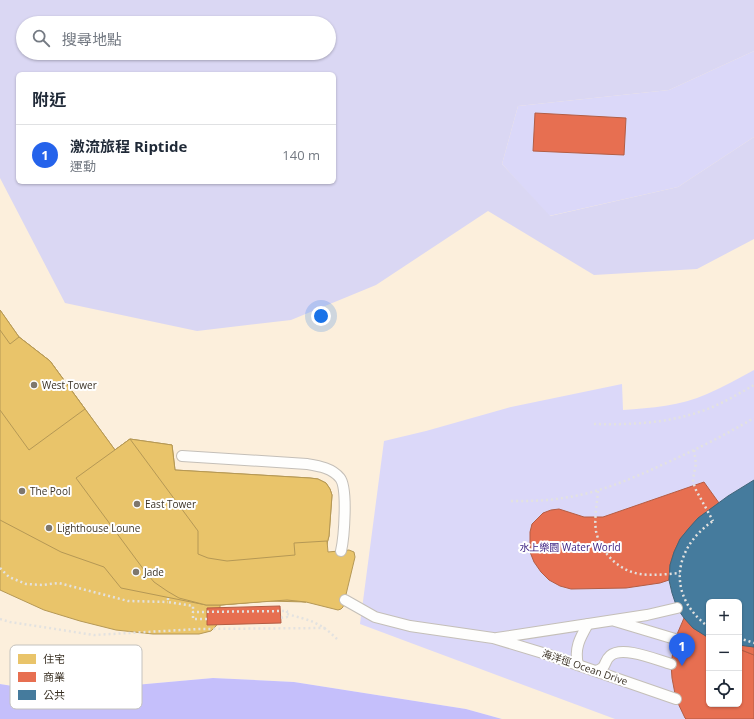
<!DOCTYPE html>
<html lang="zh-TW">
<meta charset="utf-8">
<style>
:root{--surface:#fff;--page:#f2f2f3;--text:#1f2937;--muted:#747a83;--line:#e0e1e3;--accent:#2563eb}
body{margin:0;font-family:"Open Sans","Noto Sans TC",sans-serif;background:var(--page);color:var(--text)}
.controls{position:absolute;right:12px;bottom:12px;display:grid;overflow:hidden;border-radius:6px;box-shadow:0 1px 3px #0004}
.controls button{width:36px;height:36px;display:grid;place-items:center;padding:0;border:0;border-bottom:1px solid var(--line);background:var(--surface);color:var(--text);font:20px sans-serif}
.you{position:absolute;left:321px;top:316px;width:14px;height:14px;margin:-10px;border:3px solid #fff;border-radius:50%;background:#1a73e8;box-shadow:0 0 0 6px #1a73e833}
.badge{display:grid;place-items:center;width:26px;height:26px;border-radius:50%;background:var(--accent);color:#fff;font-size:13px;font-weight:700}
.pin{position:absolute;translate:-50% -33px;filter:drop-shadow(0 1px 2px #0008)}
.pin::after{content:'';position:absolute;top:21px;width:14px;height:12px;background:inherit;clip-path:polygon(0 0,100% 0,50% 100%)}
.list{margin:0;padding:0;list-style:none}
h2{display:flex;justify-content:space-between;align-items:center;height:52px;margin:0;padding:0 16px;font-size:17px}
h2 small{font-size:13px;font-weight:400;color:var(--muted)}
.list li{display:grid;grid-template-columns:26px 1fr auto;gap:12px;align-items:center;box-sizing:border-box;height:60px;padding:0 16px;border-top:1px solid var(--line)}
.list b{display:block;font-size:15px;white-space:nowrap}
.list p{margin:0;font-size:13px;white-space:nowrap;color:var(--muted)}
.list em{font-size:13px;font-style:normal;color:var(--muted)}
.icon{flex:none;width:22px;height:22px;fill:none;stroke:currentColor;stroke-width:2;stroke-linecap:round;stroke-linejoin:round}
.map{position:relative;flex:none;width:754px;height:719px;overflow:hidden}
.search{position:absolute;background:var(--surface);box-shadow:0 1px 3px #0004;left:16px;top:16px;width:320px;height:44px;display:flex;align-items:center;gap:10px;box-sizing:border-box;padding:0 14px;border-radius:22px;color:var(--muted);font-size:15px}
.panel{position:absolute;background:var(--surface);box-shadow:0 1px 3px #0004;left:16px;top:72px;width:320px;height:112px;border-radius:6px}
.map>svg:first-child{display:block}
.built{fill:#fcefdc;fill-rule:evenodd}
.green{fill:#dbd8f9;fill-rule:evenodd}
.forest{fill:#dad7f3;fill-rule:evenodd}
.water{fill:#c5bffb}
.homes{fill:#e9c46a;stroke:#b59855}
.shops{fill:#e76f51;stroke:#b35d44}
.public{fill:#457b9d;stroke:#426579}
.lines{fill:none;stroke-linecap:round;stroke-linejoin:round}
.lane-casing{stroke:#c4bfb8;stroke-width:12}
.path{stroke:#e3e2e0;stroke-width:2.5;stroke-dasharray:2 3;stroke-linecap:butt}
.lane{stroke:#fefefd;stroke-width:10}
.path-bridge{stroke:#e3e2e0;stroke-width:2.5;stroke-dasharray:2 3;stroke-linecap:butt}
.poi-dot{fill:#7e776d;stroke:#fff;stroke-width:1.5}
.labels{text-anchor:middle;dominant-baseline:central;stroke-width:4;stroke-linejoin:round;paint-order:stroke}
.poi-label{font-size:10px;fill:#3b3225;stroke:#fff;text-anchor:start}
.park-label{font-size:10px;fill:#391e81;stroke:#fff}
.street-label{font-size:10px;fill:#3b3225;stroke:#fff}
.key{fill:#fff;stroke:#c4c2be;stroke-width:1}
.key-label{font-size:11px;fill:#3b3225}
</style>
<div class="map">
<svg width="754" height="719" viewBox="0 0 754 719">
<rect width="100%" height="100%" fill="#f9f7f4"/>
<!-- built -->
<path class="built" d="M0 0H754V719H502L466 709 294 682 213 678 68 691 38 690 0 684ZM23 23H329V53H23ZM18 74H334V182H18ZM709 602H739V704H709Z"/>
<!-- green -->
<g class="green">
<polygon points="754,51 754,137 678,187 549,216 502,164 518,106 669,90"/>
<path d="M754 370V719H615L360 624 384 441 426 431 511 407 622 384 623 410C651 408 681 406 707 394 723 387 739 378 754 370ZM709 602H739V704H709Z"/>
</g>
<!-- forest -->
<path class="forest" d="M0 0H754V51L669 90 518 106 502 164 550 216 678 187 754 137V239L697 269 594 275 488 211 376 285 291 320 197 331 65 303 0 178ZM23 23H329V53H23ZM18 74H334V182H18Z"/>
<!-- water -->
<polygon class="water" points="213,678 294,682 466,709 502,719 0,719 0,684 38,690 68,691"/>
<!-- homes -->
<g class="homes">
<polygon points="0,310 19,337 50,361 115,450 130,439 172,445 175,470 310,478 318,479 326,483 330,489 332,495 329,536 320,570 306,602 287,600 268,601 220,605 220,619 216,626 211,631 199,634 153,634 116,630 80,621 44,610 0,590"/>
<polygon points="0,310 19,337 50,361 115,450 130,439 172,445 175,470 310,478 318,479 326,483 330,489 332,495 329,536 320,570 306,602 268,601 220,605 206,605 121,588 104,567 61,552 0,520"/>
<polygon points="0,330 10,344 19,337 50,361 85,409 29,450 0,410"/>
<polygon points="130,439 198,531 198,554 208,558 227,561 295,555 294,543 327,541 328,552 349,550 354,552 355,557 343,607 341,609 338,610 306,602 287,600 220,605 206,605 179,598 167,591 154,582 144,570 76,478"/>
</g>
<!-- shops -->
<g class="shops">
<polygon points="535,113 626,118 624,155 533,151"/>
<polygon points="704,482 719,503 698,518 680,539 674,552 670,565 669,580 660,583 626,588 571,589 560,586 549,580 541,572 534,562 530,552 530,532 532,524 543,513 551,510 559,509 584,517 603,517"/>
<polygon points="280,606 281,623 207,625 207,608"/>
<polygon points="684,618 693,628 709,638 709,704 739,704 739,649 754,655 754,719 686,719 685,718 676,699 672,678 671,664 675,639"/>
<polygon points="739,645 754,647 754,655 739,649"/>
</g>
<!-- public -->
<polygon class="public" points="754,480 754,647 739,645 739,602 709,602 709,638 693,628 684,618 677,608 672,593 669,580 670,565 674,552 680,539 689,528 698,518 728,496"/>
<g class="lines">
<defs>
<g id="lane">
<path d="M182 456 307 464C319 466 332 468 340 478 348 488 344 538 341 551"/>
<polyline points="345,600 375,617 410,626 493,638 546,654 676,699"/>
<polyline points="615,621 675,639"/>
<polyline points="497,638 647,615 677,608"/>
<path d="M578 665C574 648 580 638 588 624"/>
<path d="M596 671C608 667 603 662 610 656 622 645 657 660 671 664"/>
</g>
</defs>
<!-- lane casing -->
<use href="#lane" class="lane-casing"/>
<!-- path -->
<g class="path">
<path d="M594 424C633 425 673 423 710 408 725 402 740 393 754 385"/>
<polyline points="694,450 696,464 694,473 693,482 696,490 713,521"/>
<path d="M598 491C597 504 594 518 596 531 600 552 619 571 640 574 653 576 667 574 680 573"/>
<path d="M511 501C529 501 546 501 563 498 599 493 631 479 664 464 695 450 725 435 754 418"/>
<polyline points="0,568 9,577 26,584 42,585 59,583 128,601 168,602"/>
<polyline points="168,598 168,602 193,606 193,612"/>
<path d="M287 614C309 620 320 622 337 639"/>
<polyline points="0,619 10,622 94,635 199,629 326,628"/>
<polyline points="207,619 193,619 193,612 287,611 287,617 280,618"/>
<polyline points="739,638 754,643"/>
</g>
<!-- lane -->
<use href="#lane" class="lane"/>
<!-- path-bridge -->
<path class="path-bridge" d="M709 627C667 597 672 549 713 521"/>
</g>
<!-- markers -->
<g class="poi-dot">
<circle cx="34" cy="385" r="4"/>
<circle cx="22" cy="491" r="4"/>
<circle cx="137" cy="504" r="4"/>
<circle cx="49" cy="528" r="4"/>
<circle cx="136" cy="572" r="4"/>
</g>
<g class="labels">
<!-- poi labels -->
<g class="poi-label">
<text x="42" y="385">West Tower</text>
<text x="30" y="491">The Pool</text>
<text x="145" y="504">East Tower</text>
<text x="57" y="528">Lighthouse Loune</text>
<text x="144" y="572">Jade</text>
</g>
<!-- park labels -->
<g class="park-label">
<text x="570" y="547">水上樂園 Water World</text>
</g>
<!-- street labels -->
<g class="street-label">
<text transform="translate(585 667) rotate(19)">海洋徑 Ocean Drive</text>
</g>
</g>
<!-- legend -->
<rect x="10" y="645" width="132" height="64" rx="6" class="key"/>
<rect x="18" y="654" width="18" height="10" fill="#e9c46a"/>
<rect x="18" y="672" width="18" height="10" fill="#e76f51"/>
<rect x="18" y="690" width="18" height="10" fill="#457b9d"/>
<g class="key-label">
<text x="43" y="663">住宅</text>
<text x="43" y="681">商業</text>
<text x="43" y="699">公共</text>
</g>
</svg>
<div class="controls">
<button>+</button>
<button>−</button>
<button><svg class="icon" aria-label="locate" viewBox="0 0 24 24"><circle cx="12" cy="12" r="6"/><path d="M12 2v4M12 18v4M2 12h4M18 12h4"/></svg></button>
</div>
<div class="you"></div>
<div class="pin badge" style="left:682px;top:666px">1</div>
<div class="search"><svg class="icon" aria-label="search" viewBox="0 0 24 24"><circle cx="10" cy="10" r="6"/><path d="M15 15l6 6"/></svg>搜尋地點</div>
<section class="panel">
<h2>附近<small></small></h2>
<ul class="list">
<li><span class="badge">1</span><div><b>激流旅程 Riptide</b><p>運動</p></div><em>140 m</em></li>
</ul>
</section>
</div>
